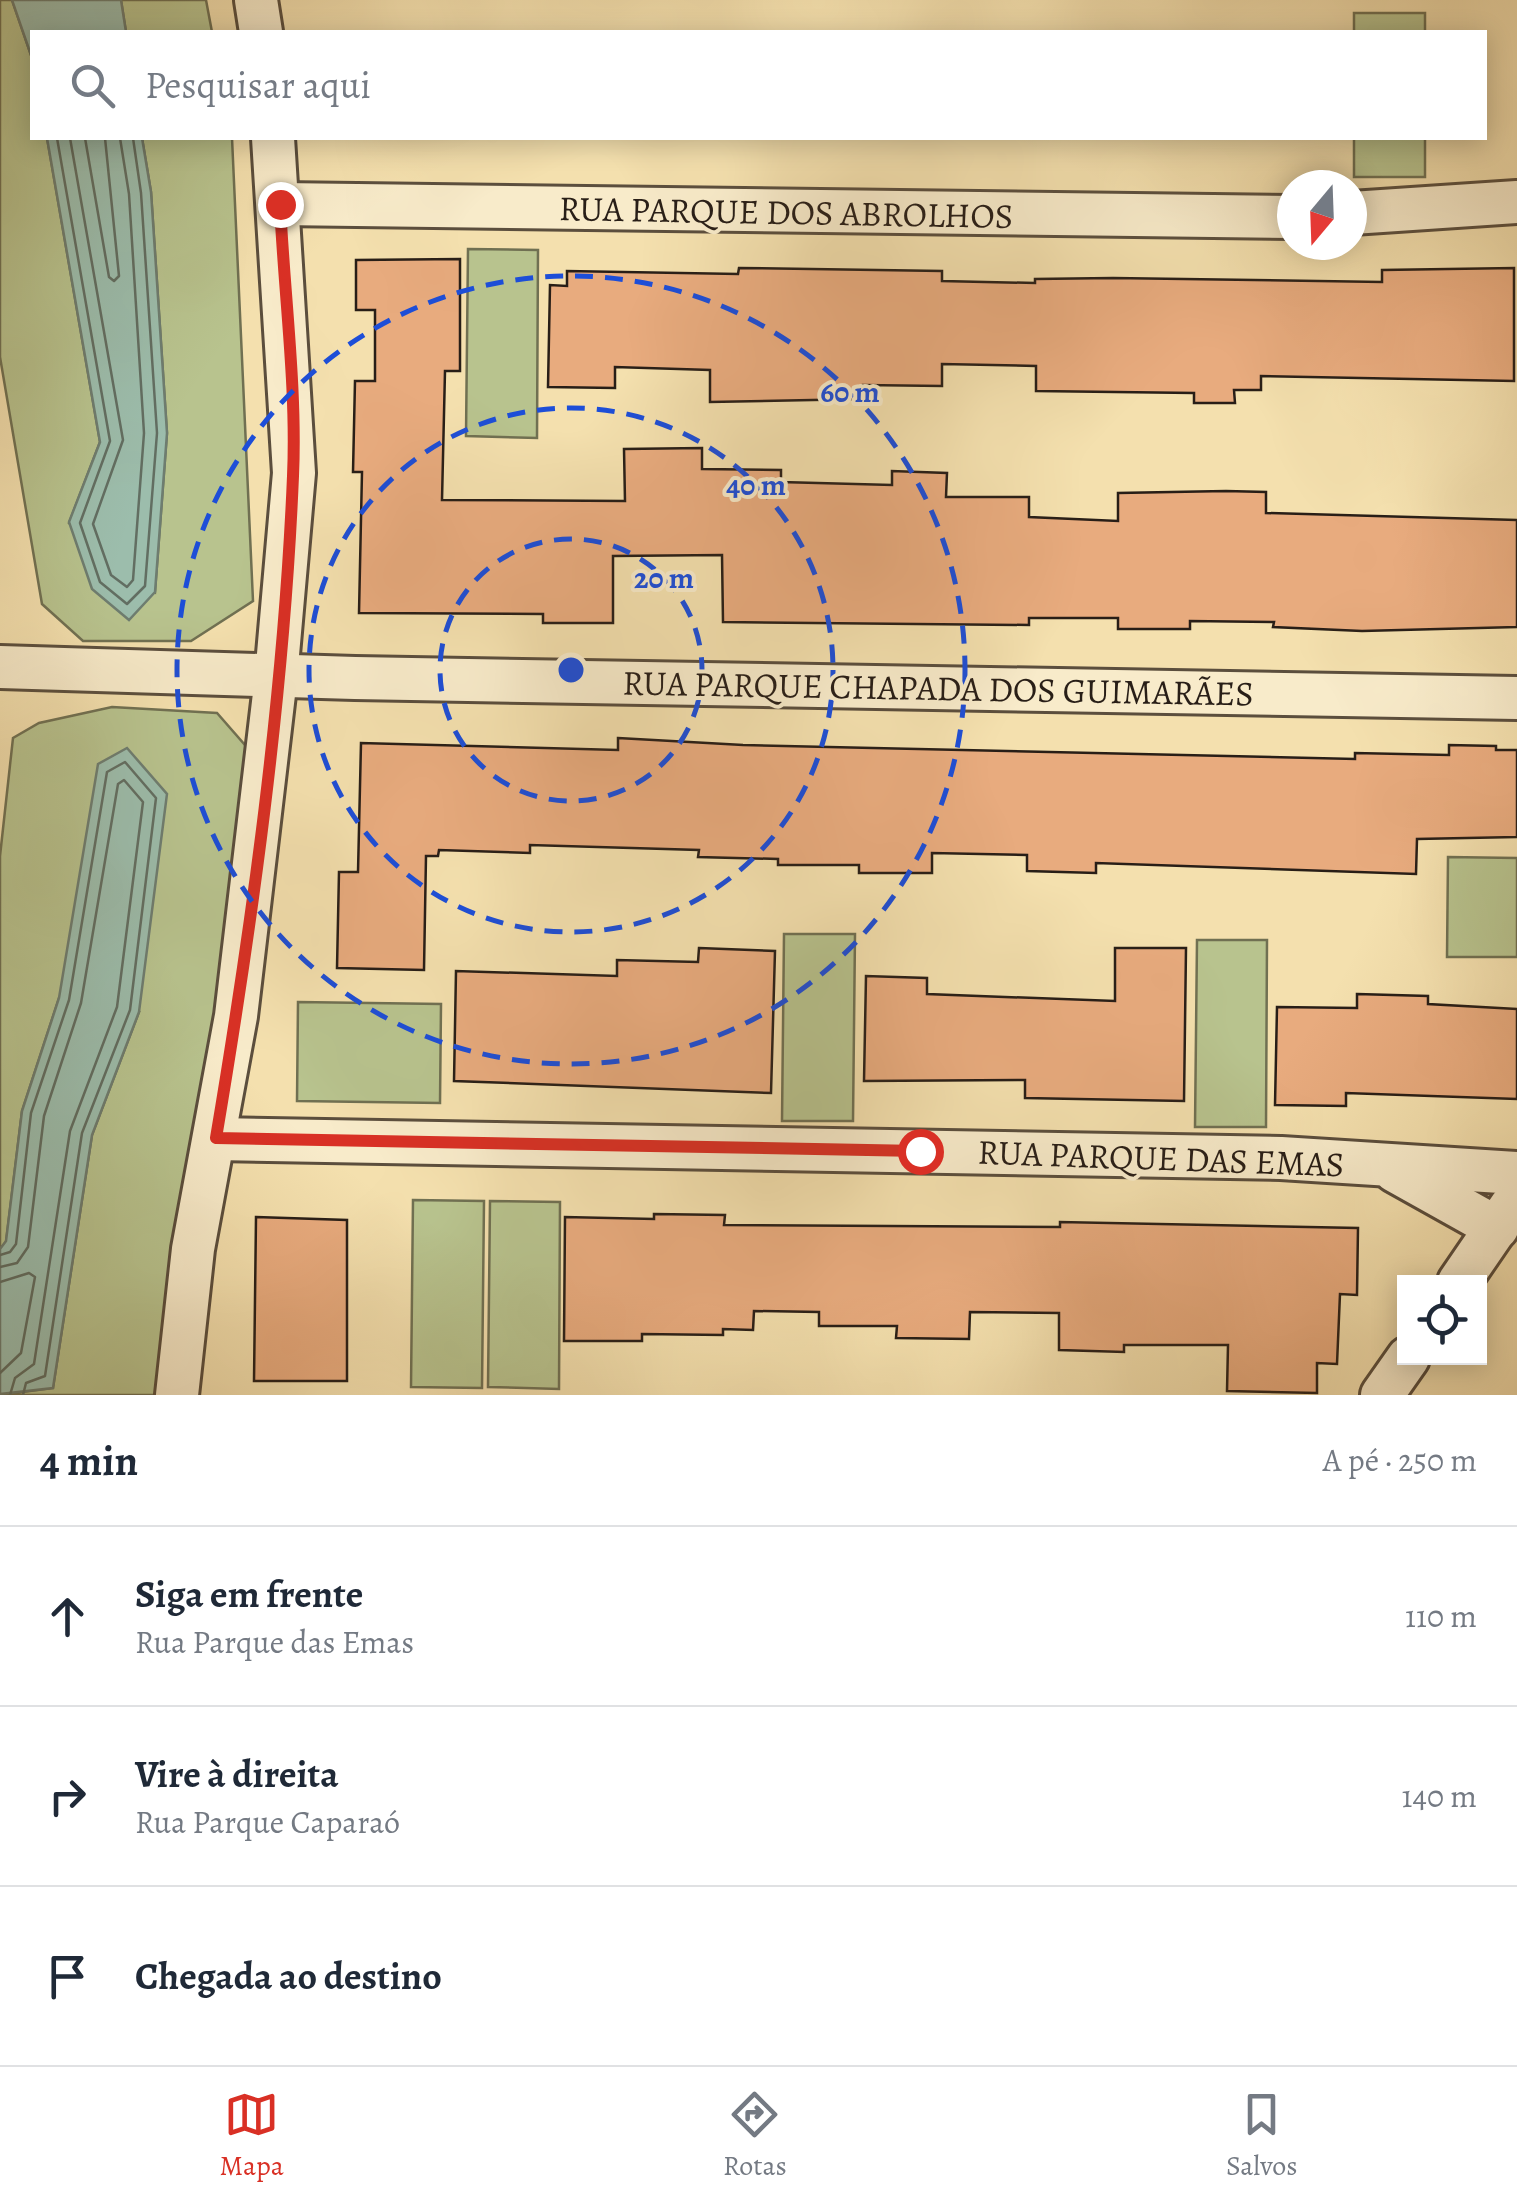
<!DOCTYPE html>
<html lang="pt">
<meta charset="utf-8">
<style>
:root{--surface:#fff;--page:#f6f6f7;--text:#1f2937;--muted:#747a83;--line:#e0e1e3;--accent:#d93025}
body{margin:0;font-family:Alegreya,serif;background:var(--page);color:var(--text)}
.controls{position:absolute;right:30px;bottom:30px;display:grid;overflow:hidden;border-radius:0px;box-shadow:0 5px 25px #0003}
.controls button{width:90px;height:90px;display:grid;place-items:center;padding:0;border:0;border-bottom:2px solid var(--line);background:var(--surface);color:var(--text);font:50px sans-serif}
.compass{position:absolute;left:1277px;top:170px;width:90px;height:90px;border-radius:50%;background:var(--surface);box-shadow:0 5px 25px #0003;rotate:199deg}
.stop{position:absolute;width:30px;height:30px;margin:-22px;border:8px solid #d93025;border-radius:50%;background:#fff}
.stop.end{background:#d93025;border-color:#fff;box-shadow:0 2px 10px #0008}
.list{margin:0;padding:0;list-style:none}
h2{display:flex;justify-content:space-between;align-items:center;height:130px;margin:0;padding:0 40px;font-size:42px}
h2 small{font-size:32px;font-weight:400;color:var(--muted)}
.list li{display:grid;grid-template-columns:65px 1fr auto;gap:30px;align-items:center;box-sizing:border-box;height:180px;padding:0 40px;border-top:2px solid var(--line)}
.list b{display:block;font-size:38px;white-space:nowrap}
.list p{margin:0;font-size:32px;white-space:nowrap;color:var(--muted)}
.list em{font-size:32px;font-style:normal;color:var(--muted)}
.icon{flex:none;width:55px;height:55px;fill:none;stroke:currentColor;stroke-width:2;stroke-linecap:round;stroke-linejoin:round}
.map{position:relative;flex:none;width:1517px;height:1395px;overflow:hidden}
.search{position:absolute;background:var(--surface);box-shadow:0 5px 25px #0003;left:30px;right:30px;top:30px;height:110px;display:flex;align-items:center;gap:25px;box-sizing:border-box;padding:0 35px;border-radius:0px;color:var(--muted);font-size:38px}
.sheet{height:670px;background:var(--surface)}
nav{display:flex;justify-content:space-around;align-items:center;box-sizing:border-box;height:140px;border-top:2px solid var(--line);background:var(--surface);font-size:28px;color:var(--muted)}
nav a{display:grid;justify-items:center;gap:5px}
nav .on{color:var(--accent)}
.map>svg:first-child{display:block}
.green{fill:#b8c38e;stroke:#707052;stroke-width:2.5}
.water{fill:#9cbdac;stroke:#6e7d70;stroke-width:2.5}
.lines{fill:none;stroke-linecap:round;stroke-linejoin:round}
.shore{stroke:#626e62;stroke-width:2.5}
.building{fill:#e8ab7e;stroke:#281e17;stroke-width:2.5}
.minor-casing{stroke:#5b4e3d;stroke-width:48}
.minor{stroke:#f8ebca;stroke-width:42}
.route{stroke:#d93025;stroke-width:12}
.ring{fill:none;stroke:#1d4ed8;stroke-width:5;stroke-dasharray:18 12}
.labels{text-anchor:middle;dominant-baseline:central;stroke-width:8;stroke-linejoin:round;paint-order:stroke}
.street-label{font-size:35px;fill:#281e17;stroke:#f8ebca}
.centre{fill:#1d4ed8;stroke:#f8ebca;stroke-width:5}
.ring-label{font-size:30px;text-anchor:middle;font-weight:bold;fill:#1d4ed8;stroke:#f8ebca;stroke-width:8;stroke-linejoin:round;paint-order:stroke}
</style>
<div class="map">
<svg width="1517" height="1395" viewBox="0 0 1517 1395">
<rect width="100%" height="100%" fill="#f4e0ae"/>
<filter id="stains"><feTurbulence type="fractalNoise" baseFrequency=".002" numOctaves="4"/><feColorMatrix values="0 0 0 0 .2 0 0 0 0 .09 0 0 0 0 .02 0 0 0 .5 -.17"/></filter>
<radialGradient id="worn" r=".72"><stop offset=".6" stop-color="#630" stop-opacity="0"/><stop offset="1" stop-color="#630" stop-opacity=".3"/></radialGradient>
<!-- green -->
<g class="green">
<polygon points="0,0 12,0 32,58 32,138 47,138 100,442 69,523 155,592 167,433 151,192 142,138 232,138 253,601 191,641 83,641 42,604 0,357"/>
<polygon points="121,0 206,0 212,32 126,32"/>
<rect x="1354" y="13" width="71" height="19"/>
<rect x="1354" y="138" width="71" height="39"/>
<polygon points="468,249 538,250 537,438 466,436"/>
<polygon points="112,707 217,713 258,760 210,1093 166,1294 162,1395 0,1395 53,1388 92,1135 139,1012 59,998 22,1111 6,1242 0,1249 0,856 13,738 39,723"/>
<polygon points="1448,857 1517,858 1517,957 1447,957"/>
<polygon points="784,934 855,934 853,1121 782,1121"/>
<polygon points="1197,940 1267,940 1266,1127 1195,1127"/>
<polygon points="298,1002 441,1004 440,1103 297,1101"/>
<polygon points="413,1200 484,1201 482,1388 411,1387"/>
<polygon points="490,1201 560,1202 559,1389 488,1387"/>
</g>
<!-- water -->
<g class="water">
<polygon points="12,0 121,0 126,32 32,32 32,58"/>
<polygon points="47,138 142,138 151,192 167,433 155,592 129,620 92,589 69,522 100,442"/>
<polygon points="127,748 167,794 139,1012 92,1135 53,1388 0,1394 0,1249 6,1241 22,1111 59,998 98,764"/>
</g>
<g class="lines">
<!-- shore -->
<g class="shore">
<polyline points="57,138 110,441 80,523 100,582 127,604 145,586 157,433 141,193 133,138"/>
<polyline points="70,138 123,440 93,524 111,575 127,587 133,580 144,433 129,194 120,138"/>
<polyline points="85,138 109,277 114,281 119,276 105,138"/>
<polyline points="0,1255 10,1252 16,1244 31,1113 69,1000 107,772 125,762 156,798 130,1010 82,1133 45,1376 26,1383 23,1395"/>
<polyline points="0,1267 17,1263 28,1247 44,1116 81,1003 118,784 124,780 143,802 117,1007 70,1131 34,1364 15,1378 10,1395"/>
<polyline points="0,1282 29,1273 35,1277 21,1353 0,1373"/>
</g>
</g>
<!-- building -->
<g class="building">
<polygon points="460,259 460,371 445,371 442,500 625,501 624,449 702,448 702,469 781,470 781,482 892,485 892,471 947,473 946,497 1029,497 1029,517 1118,521 1118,493 1226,491 1266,492 1266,513 1517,520 1517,627 1362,631 1273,627 1274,622 1190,621 1190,629 1118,629 1118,618 1029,618 1029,625 723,622 722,555 613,556 613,623 543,623 543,614 359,613 362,472 353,472 355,381 375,381 375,310 356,310 356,260"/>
<polygon points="739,268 942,271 942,281 1035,283 1035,279 1113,278 1382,282 1382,270 1514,268 1514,381 1261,376 1261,390 1234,390 1235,403 1194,403 1194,393 1036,391 1036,366 942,364 942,386 863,385 863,399 710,402 710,370 615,367 615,388 548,387 550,285 567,286 567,271 738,274"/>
<polygon points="618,738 743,745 1355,759 1355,753 1449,755 1449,745 1496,746 1496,750 1517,750 1517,837 1417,839 1416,874 1096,863 1096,873 1027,871 1027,855 932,853 932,873 859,873 859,865 778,865 778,859 698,857 699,850 530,845 530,853 439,850 438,856 426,856 424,970 337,968 339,872 358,872 361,743 618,750"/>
<polygon points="699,948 775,951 771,1093 454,1081 456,971 617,976 617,960 698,962"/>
<polygon points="1115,948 1186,948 1184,1101 1025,1098 1025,1080 864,1081 866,976 927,978 927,994 1115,1001"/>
<polygon points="1357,994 1428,996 1428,1004 1517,1009 1517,1099 1346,1093 1346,1106 1275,1105 1277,1007 1357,1008"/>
<polygon points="654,1214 725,1215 724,1225 1060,1227 1060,1222 1358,1228 1357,1295 1340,1294 1337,1364 1317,1363 1317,1393 1227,1391 1228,1345 1124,1345 1124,1352 1059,1350 1059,1313 970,1312 969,1339 896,1338 897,1326 819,1326 819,1312 754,1311 753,1330 723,1329 723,1335 642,1334 642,1341 564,1341 565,1217 654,1219"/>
<polygon points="256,1217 347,1220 347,1381 254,1381"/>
</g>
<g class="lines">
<defs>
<g id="minor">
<polyline points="256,0 261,32"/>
<polyline points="280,204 1292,217"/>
<polyline points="1352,213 1517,202"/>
<polyline points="0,667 355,678 1517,698"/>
<polyline points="216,1139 1281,1158 1517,1173"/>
<polyline points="1395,1171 1497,1228"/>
<polyline points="1459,1282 1511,1206"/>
<polyline points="177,1395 193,1249 236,1016 276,677 294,473 273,138"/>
<polyline points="1382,1395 1408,1358"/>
</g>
</defs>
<!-- minor casing -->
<use href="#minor" class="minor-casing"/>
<!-- minor -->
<use href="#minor" class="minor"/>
</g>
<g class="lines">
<!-- route -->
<path class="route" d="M280 204C284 292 297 388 293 476 284 694 252 924 216 1138L920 1151"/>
</g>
<!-- distance rings -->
<g class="ring">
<circle cx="571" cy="670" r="131"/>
<circle cx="571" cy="670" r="262"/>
<circle cx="571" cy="670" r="394"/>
</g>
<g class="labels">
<!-- street labels -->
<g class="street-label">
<text transform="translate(786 212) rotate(1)">RUA PARQUE DOS ABROLHOS</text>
<text transform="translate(938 688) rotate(1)">RUA PARQUE CHAPADA DOS GUIMARÃES</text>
<text transform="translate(1161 1158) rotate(2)">RUA PARQUE DAS EMAS</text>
</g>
</g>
<circle cx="571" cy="670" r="15" class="centre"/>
<g class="ring-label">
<text x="850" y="402">60 m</text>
<text x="756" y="495">40 m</text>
<text x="664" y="588">20 m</text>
</g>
<rect width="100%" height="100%" filter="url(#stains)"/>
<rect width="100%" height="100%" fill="url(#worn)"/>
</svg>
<div class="controls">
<button><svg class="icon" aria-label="locate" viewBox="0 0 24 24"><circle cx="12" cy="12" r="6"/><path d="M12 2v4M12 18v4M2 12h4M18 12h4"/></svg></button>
</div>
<svg class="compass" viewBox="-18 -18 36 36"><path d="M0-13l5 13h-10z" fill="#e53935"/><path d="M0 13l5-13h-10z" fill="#747a83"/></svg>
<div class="stop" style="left:920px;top:1151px"></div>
<div class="stop end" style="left:280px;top:204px"></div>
<div class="search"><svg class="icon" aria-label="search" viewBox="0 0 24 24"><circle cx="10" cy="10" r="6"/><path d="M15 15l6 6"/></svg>Pesquisar aqui</div>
</div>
<section class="sheet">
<h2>4 min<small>A pé · 250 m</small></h2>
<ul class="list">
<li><svg class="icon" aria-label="ahead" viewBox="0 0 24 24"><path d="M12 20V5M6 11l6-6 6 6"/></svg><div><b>Siga em frente</b><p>Rua Parque das Emas</p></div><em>110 m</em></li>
<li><svg class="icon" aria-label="right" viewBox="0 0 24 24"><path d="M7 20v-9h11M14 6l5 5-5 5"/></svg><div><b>Vire à direita</b><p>Rua Parque Caparaó</p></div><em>140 m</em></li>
<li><svg class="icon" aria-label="arrive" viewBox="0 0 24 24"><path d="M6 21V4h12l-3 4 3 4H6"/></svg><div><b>Chegada ao destino</b></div></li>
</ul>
</section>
<nav>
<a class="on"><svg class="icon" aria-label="map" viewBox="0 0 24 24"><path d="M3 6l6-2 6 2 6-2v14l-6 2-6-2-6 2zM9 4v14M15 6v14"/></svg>Mapa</a>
<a><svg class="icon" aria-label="directions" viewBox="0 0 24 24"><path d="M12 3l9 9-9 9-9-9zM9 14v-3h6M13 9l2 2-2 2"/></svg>Rotas</a>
<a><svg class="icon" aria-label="saved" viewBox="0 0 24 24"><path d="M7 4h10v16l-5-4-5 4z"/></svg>Salvos</a>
</nav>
